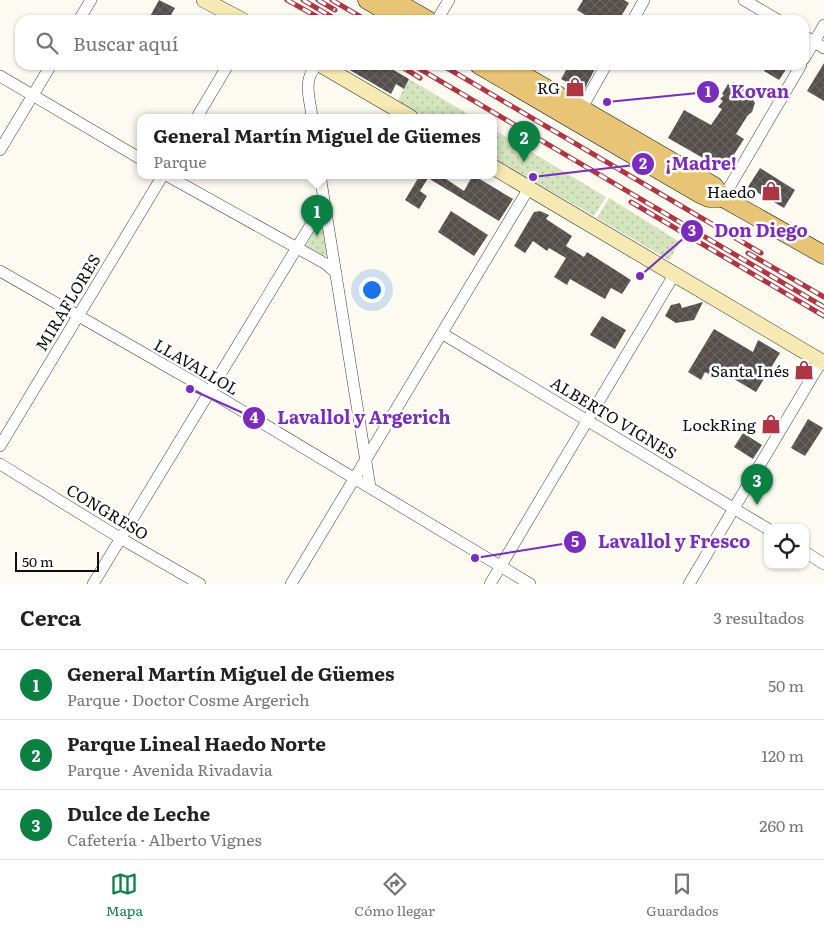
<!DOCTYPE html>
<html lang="es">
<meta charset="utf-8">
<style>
:root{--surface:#fff;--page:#f2f2f2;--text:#222;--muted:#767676;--line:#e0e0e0;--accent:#0b8043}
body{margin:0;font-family:Literata,serif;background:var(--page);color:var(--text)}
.controls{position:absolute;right:15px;bottom:15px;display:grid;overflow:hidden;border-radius:10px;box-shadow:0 1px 4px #0004}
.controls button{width:45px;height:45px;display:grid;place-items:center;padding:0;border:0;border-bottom:1px solid var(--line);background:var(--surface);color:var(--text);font:25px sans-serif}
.scale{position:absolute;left:15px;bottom:12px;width:84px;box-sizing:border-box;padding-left:5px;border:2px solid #0e0e0e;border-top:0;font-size:14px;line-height:18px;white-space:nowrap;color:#0e0e0e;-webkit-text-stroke:4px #fff;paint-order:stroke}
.you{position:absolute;left:371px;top:289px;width:18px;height:18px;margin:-12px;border:4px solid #fff;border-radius:50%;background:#1a73e8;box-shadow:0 0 0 8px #1a73e833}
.badge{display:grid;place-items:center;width:32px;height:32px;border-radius:50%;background:var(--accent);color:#fff;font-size:16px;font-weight:700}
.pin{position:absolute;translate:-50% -41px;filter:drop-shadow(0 1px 2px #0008)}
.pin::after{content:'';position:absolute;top:26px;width:18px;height:15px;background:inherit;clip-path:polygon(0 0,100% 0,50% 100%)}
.popup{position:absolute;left:137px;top:114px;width:360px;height:65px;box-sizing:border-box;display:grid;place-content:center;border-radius:10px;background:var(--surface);filter:drop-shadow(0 1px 4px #0005);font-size:16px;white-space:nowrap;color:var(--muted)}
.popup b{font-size:19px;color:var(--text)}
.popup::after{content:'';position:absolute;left:50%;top:100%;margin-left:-10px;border:10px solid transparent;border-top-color:var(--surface)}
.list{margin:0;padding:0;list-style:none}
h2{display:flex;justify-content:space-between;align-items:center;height:65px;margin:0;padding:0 20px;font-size:21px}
h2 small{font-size:16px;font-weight:400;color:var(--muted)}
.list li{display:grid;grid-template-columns:32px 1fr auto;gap:15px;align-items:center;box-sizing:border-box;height:70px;padding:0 20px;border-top:1px solid var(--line)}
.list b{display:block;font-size:19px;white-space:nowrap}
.list p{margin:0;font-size:16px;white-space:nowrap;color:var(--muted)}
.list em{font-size:16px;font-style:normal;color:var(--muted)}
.icon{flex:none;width:28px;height:28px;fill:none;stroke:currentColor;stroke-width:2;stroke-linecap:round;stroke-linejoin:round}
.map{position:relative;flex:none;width:824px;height:584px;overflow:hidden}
.search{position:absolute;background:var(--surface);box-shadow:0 1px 4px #0004;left:15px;right:15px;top:15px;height:55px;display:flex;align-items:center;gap:12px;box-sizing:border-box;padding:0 18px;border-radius:15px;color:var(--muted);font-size:19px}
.sheet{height:275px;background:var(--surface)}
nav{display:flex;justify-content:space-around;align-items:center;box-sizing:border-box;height:70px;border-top:1px solid var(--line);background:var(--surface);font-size:14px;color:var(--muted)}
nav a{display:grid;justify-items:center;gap:2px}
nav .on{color:var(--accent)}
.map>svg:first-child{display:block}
.park{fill:url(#park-dots)}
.building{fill:url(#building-cross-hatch)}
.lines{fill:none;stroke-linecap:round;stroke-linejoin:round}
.street-casing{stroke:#414141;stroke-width:12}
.secondary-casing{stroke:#303030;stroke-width:16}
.primary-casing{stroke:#1f1f1f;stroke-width:19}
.street{stroke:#fff;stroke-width:11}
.secondary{stroke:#f5eab4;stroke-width:15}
.primary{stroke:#e8c576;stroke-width:18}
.rail-casing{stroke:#ae3644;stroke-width:5}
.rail{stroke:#fff;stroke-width:3;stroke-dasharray:9;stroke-linecap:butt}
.labels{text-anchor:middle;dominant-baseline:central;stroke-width:5;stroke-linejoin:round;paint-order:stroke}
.poi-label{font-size:16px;fill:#0e0e0e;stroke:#fff;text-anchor:end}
.street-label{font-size:16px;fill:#0e0e0e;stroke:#fff}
.leader{fill:none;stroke:#7b2cbf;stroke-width:2}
.callout-dot{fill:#7b2cbf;stroke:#fff;stroke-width:2}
.mark-label{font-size:15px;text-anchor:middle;font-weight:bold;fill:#fff}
.callout-label{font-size:18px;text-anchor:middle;font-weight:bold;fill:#7b2cbf;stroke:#fff;stroke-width:5;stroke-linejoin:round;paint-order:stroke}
</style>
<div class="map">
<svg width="824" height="584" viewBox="0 0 824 584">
<defs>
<pattern id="park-dots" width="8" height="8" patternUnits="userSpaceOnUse" patternTransform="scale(1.25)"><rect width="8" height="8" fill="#d4e4be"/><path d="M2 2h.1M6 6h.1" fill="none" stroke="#b5c2a2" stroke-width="1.8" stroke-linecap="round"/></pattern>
<pattern id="building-cross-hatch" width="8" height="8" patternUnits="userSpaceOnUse" patternTransform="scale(1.25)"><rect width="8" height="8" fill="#554f4c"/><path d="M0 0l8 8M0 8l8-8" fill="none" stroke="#696461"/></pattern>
</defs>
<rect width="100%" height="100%" fill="#fdfaf1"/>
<!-- park -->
<g class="park">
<polygon points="409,79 473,117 423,117 397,102"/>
<polygon points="493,129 606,197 594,216 493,158"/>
<polygon points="609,198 680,242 669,260 597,218"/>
<polygon points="318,224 320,224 322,225 327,255 324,256 306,246"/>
</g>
<!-- building -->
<g class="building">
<polygon points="159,0 175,8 168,20 148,20"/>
<polygon points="583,0 624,0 629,3 619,20 593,20 577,10"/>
<polygon points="824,63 824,101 807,91"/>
<polygon points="341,65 385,65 409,79 404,89 396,84 391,94"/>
<polygon points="569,65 574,65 581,69 583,65 597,65 584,90 581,90 561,79"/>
<polygon points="767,65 789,65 779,80 764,71"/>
<polygon points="733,82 757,96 753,100 755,103 752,112 748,115 736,134 744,139 724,170 668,138 684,110 711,125 722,109 718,107 723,101 720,99 724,95 722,94 728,84 730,86"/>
<polygon points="760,168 795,190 784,208 748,187"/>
<polygon points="420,175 440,175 464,191 473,175 513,199 499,221 428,178 420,191 427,196 419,209 405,200"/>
<polygon points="451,211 488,235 474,256 438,232"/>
<polygon points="540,211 549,215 546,219 572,236 566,246 584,257 587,252 631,280 622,294 611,288 605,299 570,279 567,285 554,277 566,258 549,248 547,251 533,241 525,253 514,246 534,212"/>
<polygon points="703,302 694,320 676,323 665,316 671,305 680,303 682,308"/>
<polygon points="602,316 626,330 615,349 590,335"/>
<polygon points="714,329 753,352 758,340 780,353 756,392 722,372 718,379 705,372 701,380 688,372"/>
<polygon points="808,419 823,428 805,456 791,448"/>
<polygon points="743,433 762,445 753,459 734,447"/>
</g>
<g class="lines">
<defs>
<g id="street">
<polyline points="744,0 778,20"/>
<polyline points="79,20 91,0"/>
<polyline points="437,20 449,0"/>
<polyline points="633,20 644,0"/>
<polyline points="804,36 824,48"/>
<polyline points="804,59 824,25"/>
<polyline points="0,76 141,159"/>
<polyline points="579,113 606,65"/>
<polyline points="197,117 228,65"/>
<path d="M312 117C310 98 302 80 317 65"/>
<polyline points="0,150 51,65"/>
<polyline points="166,175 326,264 336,273"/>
<polyline points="320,175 370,487"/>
<polyline points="723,198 801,65"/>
<polyline points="0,271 194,382 530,584"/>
<polyline points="443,334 768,529"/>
<polyline points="0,446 163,175"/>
<polyline points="0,464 120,538 200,584"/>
<polyline points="805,552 824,564"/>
<polyline points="93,584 324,203"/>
<polyline points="291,584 529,188"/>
<polyline points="490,584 674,275"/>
<polyline points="689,584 821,362"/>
</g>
<g id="secondary">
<polyline points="204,0 242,20"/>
<polyline points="321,65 410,117"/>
<polyline points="493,167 824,363"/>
</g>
<g id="primary">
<polyline points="367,0 401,20"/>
<polyline points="393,0 428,20"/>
<polyline points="479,65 700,194 709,198 723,198"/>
<polyline points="506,65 714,186 723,198 824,255"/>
</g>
</defs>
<!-- street casing -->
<use href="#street" class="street-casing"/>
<!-- secondary casing -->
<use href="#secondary" class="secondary-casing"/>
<!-- primary casing -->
<use href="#primary" class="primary-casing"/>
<!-- street -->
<use href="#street" class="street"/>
<!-- secondary -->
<use href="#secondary" class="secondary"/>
<!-- primary -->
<use href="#primary" class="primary"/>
<defs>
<g id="rail">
<polyline points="287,0 323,20"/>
<polyline points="303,0 337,20"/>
<polyline points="318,0 335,10"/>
<polyline points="332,0 366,20"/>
<polyline points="399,65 420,78"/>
<polyline points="413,65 824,307"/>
<polyline points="442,65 761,253"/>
<polyline points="631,202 824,316"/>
<polyline points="748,253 824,297"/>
</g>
</defs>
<!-- rail casing -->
<use href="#rail" class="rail-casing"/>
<!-- rail -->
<use href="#rail" class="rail"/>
</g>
<!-- icons -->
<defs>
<symbol id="shop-bare" viewBox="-9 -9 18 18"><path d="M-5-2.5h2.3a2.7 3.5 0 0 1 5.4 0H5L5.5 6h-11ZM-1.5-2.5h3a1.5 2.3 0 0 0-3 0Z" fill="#ae3644" stroke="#fff" stroke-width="2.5" paint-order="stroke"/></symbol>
</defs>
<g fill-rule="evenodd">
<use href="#shop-bare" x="561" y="73" width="28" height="28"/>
<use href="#shop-bare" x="757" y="177" width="28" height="28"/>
<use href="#shop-bare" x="790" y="356" width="28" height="28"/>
<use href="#shop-bare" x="757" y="410" width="28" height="28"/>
</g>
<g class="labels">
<!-- poi labels -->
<g class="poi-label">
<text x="560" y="87">RG</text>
<text x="756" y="191">Haedo</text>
<text x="789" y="370">Santa Inés</text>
<text x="756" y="424">LockRing</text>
</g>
<!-- street labels -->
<g class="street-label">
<text transform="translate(67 302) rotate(-59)">MIRAFLORES</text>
<text transform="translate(197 366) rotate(30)">LLAVALLOL</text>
<text transform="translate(614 417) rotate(31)">ALBERTO VIGNES</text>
<text transform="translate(108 511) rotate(31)">CONGRESO</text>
</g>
</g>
<!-- callouts -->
<path class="leader" d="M607 102L708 92M533 177L643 164M640 276L692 231M190 389L254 418M475 558L575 542"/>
<g class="callout-dot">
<circle cx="607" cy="102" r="5"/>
<circle cx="533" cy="177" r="5"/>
<circle cx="640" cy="276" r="5"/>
<circle cx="190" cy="389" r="5"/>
<circle cx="475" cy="558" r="5"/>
<circle cx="708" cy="92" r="12"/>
<circle cx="643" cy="164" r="12"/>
<circle cx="692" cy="231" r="12"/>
<circle cx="254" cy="418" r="12"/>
<circle cx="575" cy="542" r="12"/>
</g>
<g class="mark-label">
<text x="708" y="97">1</text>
<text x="643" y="169">2</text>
<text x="692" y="236">3</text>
<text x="254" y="423">4</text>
<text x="575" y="547">5</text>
</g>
<g class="callout-label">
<text x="760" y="98">Kovan</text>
<text x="701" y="170">¡Madre!</text>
<text x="761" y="237">Don Diego</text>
<text x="364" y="424">Lavallol y Argerich</text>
<text x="674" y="548">Lavallol y Fresco</text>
</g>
</svg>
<div class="controls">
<button><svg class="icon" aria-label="locate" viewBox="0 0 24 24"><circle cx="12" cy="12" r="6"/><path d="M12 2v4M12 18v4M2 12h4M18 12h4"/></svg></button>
</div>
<div class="scale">50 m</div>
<div class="you"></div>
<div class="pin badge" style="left:317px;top:236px">1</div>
<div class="popup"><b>General Martín Miguel de Güemes</b>Parque</div>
<div class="pin badge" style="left:524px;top:162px">2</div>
<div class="pin badge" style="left:757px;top:505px">3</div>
<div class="search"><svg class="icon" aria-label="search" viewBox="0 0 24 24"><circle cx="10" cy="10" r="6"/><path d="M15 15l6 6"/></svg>Buscar aquí</div>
</div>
<section class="sheet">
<h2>Cerca<small>3 resultados</small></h2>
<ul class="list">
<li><span class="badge">1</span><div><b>General Martín Miguel de Güemes</b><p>Parque · Doctor Cosme Argerich</p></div><em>50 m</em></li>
<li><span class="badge">2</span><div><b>Parque Lineal Haedo Norte</b><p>Parque · Avenida Rivadavia</p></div><em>120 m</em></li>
<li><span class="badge">3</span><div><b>Dulce de Leche</b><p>Cafetería · Alberto Vignes</p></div><em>260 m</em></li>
</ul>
</section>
<nav>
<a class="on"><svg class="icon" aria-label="map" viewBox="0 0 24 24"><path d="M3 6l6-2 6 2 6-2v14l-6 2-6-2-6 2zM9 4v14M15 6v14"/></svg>Mapa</a>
<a><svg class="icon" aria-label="directions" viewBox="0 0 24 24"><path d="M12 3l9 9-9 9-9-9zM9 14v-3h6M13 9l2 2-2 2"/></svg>Cómo llegar</a>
<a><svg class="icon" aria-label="saved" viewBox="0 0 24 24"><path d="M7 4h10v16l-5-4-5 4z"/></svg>Guardados</a>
</nav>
